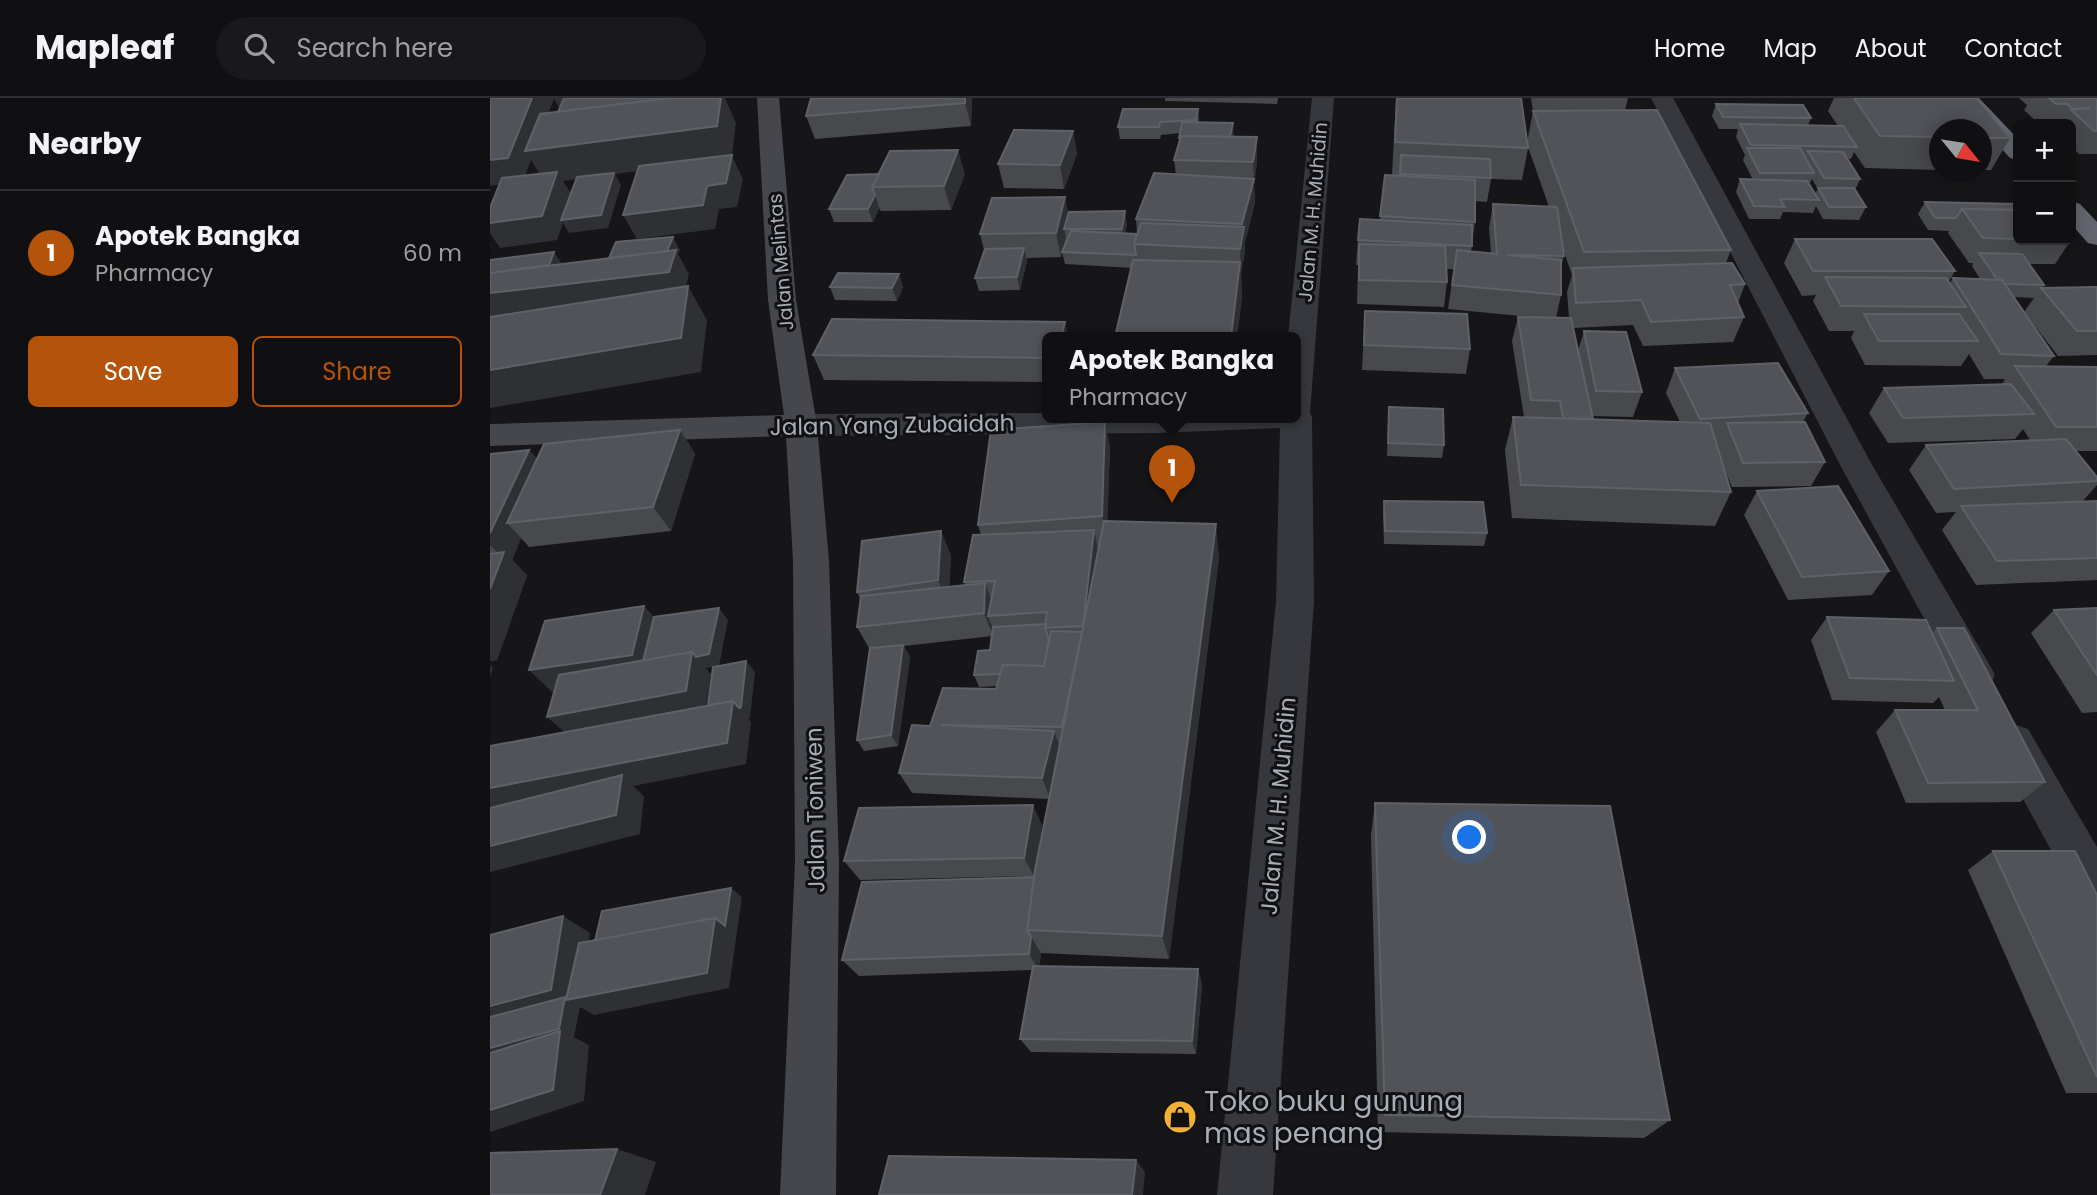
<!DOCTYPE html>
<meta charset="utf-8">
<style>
:root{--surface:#101012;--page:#19191b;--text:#f1f3f6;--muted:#9c9d9f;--line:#303032;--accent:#b45309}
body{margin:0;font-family:Poppins,sans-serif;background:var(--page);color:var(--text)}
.controls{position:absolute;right:21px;top:21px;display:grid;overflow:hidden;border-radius:10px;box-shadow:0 4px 18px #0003}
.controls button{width:63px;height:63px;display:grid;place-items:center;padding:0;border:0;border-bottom:2px solid var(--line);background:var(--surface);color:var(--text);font:35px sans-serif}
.compass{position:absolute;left:1439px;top:21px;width:63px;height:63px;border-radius:50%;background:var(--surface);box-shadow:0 4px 18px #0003;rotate:120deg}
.you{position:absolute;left:980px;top:740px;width:24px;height:24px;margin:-18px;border:5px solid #fff;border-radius:50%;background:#1a73e8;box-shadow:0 0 0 10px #1a73e833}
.badge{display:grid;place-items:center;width:46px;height:46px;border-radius:50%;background:var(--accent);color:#fff;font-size:23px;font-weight:700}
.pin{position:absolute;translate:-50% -58px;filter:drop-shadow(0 2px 4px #0008)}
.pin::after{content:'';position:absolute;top:37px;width:24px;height:21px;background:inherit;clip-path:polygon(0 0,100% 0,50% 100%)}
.popup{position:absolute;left:552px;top:234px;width:259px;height:91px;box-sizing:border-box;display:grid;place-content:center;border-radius:10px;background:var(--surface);filter:drop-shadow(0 2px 5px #0005);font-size:23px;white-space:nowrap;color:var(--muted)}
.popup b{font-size:26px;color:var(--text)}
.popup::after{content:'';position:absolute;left:50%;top:100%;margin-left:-14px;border:14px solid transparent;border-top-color:var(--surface)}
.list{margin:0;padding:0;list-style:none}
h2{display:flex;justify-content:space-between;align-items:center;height:91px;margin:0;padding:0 28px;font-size:30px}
h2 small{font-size:23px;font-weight:400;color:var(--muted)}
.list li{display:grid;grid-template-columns:46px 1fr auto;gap:21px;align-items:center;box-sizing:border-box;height:126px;padding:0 28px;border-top:2px solid var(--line)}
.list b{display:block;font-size:26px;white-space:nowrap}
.list p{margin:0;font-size:23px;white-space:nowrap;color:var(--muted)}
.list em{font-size:23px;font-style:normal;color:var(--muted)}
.actions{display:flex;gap:14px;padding:21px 28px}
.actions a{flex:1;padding:16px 0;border:2px solid var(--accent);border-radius:10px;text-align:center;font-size:24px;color:var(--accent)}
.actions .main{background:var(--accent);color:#fff}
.icon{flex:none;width:38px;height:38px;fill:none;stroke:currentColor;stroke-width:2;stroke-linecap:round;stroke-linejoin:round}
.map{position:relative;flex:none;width:1607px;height:1097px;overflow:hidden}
header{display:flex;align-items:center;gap:42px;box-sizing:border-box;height:98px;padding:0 35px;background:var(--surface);border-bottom:2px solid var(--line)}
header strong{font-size:33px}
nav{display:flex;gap:38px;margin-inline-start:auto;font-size:24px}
.search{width:490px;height:63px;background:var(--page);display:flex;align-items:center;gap:18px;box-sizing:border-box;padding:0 24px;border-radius:38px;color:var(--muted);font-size:26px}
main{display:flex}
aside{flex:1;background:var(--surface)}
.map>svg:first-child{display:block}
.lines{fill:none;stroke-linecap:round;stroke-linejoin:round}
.street{fill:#37383d;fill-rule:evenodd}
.secondary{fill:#45474d;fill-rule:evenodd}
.highway{fill:#63666e;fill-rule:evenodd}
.wall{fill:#47494d;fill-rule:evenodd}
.shaded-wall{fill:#2f3033;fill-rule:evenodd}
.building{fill:#525359;stroke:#5f6168;stroke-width:2}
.labels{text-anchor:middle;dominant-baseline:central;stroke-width:6;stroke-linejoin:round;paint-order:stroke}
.far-street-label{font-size:19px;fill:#a8adb8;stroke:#111113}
.street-label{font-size:23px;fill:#a8adb8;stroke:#111113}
.near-poi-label{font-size:28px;fill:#a8adb8;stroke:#111113;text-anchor:start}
</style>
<header>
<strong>Mapleaf</strong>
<div class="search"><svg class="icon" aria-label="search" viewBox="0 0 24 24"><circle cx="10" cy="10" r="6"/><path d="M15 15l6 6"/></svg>Search here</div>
<nav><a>Home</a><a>Map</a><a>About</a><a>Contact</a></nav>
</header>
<main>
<aside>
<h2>Nearby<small></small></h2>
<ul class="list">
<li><span class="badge">1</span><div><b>Apotek Bangka</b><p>Pharmacy</p></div><em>60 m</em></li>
</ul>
<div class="actions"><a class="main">Save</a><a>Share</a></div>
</aside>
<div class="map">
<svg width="1607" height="1097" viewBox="0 0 1607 1097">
<rect width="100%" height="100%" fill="#161618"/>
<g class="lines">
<!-- street -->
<g class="street">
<polygon points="822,0 844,0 820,315 822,319 824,503 783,1097 727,1097 786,503 790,330 667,335 311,338 300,334 295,327 300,320 311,316 558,315 558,319 806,319 806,239 798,239"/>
<polygon points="1161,0 1183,0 1381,365 1499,566 1505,577 1499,588 1485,593 1471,588 1349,365"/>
<polygon points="1523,626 1538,631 1607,749 1607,814 1591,807 1502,644 1508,631"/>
</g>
<!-- secondary -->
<polygon class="secondary" points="267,0 289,0 306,202 327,327 339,463 349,764 346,1097 290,1097 305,764 303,463 296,338 0,348 0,326 294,317 278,202"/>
<!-- highway -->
<g class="highway">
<polygon points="1466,0 1489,0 1528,41 1528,62 1520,60"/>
<polygon points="1581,103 1590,106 1607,124 1607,147 1598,145 1581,126"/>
</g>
</g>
<!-- wall -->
<g class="wall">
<polygon points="482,0 481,28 325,41 316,18"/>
<polygon points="675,0 788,0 787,6 675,3"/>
<path d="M906 0H1031L1037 45 1043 13 1041 0H1138L1135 12 1241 152 1236 165 1255 186 1248 205 1254 219 1243 244 1153 248 1143 227 1083 230 1088 253 1094 233 1152 294 1143 319 1102 318 1103 321 1190 324 1176 295 1185 270 1318 315 1313 324 1335 364 1321 388 1242 389 1234 370 1241 394 1225 428 1022 420 1015 352 1023 319H1034L1022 243 1028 219H1042L958 211 964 171H956L957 184 954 209 867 206 868 167H866L868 142 890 122 895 77H902ZM1037 46 1059 109 1003 106 999 130 1001 155 981 154 985 124V103L997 104 1001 81 1032 82 1038 50ZM1073 151 1082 177 1077 194 1079 220H1066L1071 197V169L1074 158Z"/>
<path d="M1344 0H1487L1520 40 1501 72H1492V32H1450V72L1375 70 1364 54 1361 61H1358L1370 81 1365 92 1376 109 1369 122 1333 121 1326 108 1323 115 1293 114 1290 121H1259L1246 94 1250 81 1263 82 1253 62 1255 57 1246 39 1248 31H1229L1222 18 1226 6 1321 20 1318 27 1348 28 1338 13ZM1322 81 1328 91 1325 96 1319 87Z"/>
<polygon points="1529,0 1607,0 1607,56 1589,56 1581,48 1581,26 1549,26 1534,12 1537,7"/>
<polygon points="708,11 709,25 743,39 767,63 764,87 765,104 755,144 755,153 751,175 752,198 747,239 625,239 642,170 575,166 572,154 571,159 537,160 537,163 530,192 489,193 485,180 494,152 490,136 578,116 637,126 635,135 647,136 646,121 686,77 684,62 689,44 690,35 671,37 670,41 630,41 628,29"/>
<polygon points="583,33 587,56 574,91 514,90 508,66"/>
<polygon points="475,76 461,112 391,113 389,110 383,124 344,124 339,111 357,77"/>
<path d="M1435 104 1528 106V142H1581L1565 166H1539L1554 187 1552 190 1607 189V257L1568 258 1538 219 1564 258 1556 268 1607 269V353H1586L1607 379V387L1592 404 1607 403V482L1486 487 1452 432 1466 414 1446 415 1419 372 1436 347 1540 342 1533 331 1525 341 1398 345 1379 315 1394 290 1512 286 1515 281H1494L1479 256 1471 268 1375 267 1361 240 1364 233H1339L1323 203 1326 197 1312 198 1294 165 1305 141 1465 173 1459 183 1460 185 1463 180 1490 181 1482 168 1483 165H1479L1458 135 1459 133 1438 132 1428 116ZM1524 199 1544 200 1534 214Z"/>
<polygon points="340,189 413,189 407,203 345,202"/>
<polygon points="875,213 980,251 976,276 872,272"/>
<polygon points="558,239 558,284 334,282 323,257"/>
<polygon points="899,309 954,347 952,360 897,358"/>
<polygon points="190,332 205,356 181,433 39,449 31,440 22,462 37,477 7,562 0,563 0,356 39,352 47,361"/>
<polygon points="620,349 617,423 729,459 679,861 551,855 549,868 708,871 712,887 706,956 541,954 530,941 542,872 369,878 352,862 544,779 559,701 422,695 409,675 440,628 506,591 507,588 489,589 484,577 500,552 502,538 414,548 420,559 408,648 374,653 367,642 380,552 367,529 371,502 367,494 461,457 459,489 475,487 474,484 491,437 488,427"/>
<polygon points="1267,393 1399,473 1382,497 1298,502 1254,417"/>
<polygon points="894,403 997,435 994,448 894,446 893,415"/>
<polygon points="1607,510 1607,614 1592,615 1541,535 1564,512"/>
<polygon points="1337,519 1442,535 1447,530 1555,684 1530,704 1416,705 1386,634 1405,612 1455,612 1449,599 1443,605 1342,602 1321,542"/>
<polygon points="885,705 1180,1022 1154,1040 888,1034 881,737"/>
<polygon points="552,727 544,778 370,782 354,763"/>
<polygon points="1503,753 1607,797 1607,995 1576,995 1478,772"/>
</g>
<!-- shaded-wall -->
<g class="shaded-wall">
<path d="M42 0H161L73 16 64 1 45 51 231 0H235L246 25 242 58 253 81 247 109 229 111 225 131 147 141 133 117 217 88 241 61 125 76 131 87 118 130 79 135 73 125 67 142 10 150 0 135V125L55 85 41 62 33 83 0 88V62ZM124 76 82 97 73 83Z"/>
<polygon points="475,0 482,0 481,28 475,5"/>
<polygon points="743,25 744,38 739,59 738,46"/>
<polygon points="583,33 587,56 574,91 570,67"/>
<polygon points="767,39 767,63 764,87 765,104 755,144 755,153 751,175 750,151 753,136 752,126 764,81 763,64"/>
<polygon points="468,52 475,76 461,112 454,88"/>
<polygon points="385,97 389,110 383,124 378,111"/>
<polygon points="575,99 580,123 574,131 576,139 571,159 566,135"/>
<polygon points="635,113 637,126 634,144 632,131"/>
<polygon points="183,139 190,152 188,156 199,176 193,199 0,222 0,185 64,154 72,166 172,166"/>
<polygon points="534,150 537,163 530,192 527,179"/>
<polygon points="750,164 752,198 747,239 741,239"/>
<polygon points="409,176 413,189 407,203 402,190"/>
<polygon points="198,188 217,222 211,274 0,310 0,272"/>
<polygon points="575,224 578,239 571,239"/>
<polygon points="615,324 620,349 617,442 612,418"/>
<polygon points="190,332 205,356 181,433 163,409"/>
<polygon points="39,352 59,376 17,425 31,440 22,462 37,477 7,562 0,563 0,491 12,459 0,447 0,435"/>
<polygon points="726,426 729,459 679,861 672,838"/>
<polygon points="604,432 609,456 593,528"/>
<polygon points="451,433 461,457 459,506 448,482"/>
<polygon points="495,485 504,508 498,518 503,531 503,538 494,515"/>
<polygon points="154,508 174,531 202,554 229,510 238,522 229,568 216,570 221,576 215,615 81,640 57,619 199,573 63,595 39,572"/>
<polygon points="413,547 420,559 408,648 401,637"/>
<polygon points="256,563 265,574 260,620 258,621 261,624 256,666 143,688 154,698 150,736 0,774 0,690 243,603"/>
<polygon points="0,567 3,570 0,579"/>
<polygon points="564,633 572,654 560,701 552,680"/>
<polygon points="543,707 552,727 544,778 534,760"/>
<polygon points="241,790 252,799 239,890 104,917 90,909 84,939 83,939 99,947 94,1003 0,1034 0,908 73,818 100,835 91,899 225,820"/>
<polygon points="541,839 551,855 549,872 539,856"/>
<polygon points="708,871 712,887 706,956 702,943"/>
<polygon points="127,1051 166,1064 155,1097 110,1097"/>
<polygon points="646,1062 655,1074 653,1097 642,1097"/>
</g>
<!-- building -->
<g class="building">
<polygon points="0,0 42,0 18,60 0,62"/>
<polygon points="74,0 181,0 68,14"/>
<polygon points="181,0 231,0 227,28 35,53 50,16"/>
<polygon points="321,0 475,0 475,5 316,18"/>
<polygon points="907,0 1031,0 1038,50 905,44"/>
<polygon points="1364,0 1487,0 1520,40 1492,40 1492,32 1450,32 1450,39 1390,38"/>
<polygon points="1559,0 1607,0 1607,33 1604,33 1581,12 1600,10 1582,11 1577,6 1566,6"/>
<polygon points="1226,6 1313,7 1321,20 1233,19"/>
<polygon points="633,11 708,11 706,22 670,24 669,29 628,29"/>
<polygon points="1167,12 1241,152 1094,154 1043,13"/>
<polygon points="692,24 743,25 740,39 691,38 690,40 689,40"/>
<polygon points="1250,26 1353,28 1367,49 1261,47"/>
<polygon points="524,32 583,33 570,67 508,66"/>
<polygon points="691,38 767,39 763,64 684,62"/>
<polygon points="1257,50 1310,50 1324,75 1270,75"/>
<polygon points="468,52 454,88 382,89 400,53"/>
<polygon points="1318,53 1353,54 1370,81 1334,80"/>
<polygon points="242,57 236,85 217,88 213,107 133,117 149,68"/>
<polygon points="911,57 1000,61 1001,80 910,76"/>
<polygon points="67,74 52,118 0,125 0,110 12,80"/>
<polygon points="124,75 111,117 71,122 87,79"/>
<polygon points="664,75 764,81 752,126 646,121"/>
<polygon points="389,76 382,89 385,97 378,111 339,111 357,77"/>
<polygon points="895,77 985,82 985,124 890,118"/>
<polygon points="1250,81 1317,83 1329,102 1290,101 1295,109 1264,108"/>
<polygon points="1328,90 1364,90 1376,109 1339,109"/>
<polygon points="575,99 566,135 490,136 502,100"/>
<polygon points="1435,104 1528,106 1528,112 1472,111 1466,120 1445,120"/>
<polygon points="1003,106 1067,109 1074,158 1017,157 1071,162 1071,197 962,187 967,152 1007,156"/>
<polygon points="1472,111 1528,112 1528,141 1493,140"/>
<polygon points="635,113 632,131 574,131 579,114"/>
<polygon points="870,121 982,127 982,148 868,142"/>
<polygon points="651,125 754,129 750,151 644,146"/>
<polygon points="581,133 647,136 644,146 646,157 572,154"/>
<polygon points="183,139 177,153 119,160 126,144"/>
<polygon points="1305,141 1442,141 1465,173 1323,173"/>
<polygon points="869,146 955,148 957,184 869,182"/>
<polygon points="534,150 527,179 485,180 495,151"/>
<polygon points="186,152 179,174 0,195 0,175"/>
<polygon points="64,154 59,167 0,175 0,162"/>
<polygon points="1489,155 1532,156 1554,187 1515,186 1512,182 1507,181"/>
<polygon points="643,162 750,164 741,239 625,239"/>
<polygon points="1242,165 1255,186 1240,187 1254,219 1161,224 1151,202 1086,205 1083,170"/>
<polygon points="348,175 409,176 402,190 340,189"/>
<polygon points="1335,179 1456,180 1476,209 1351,208"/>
<polygon points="1463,180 1512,182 1564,258 1511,256"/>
<polygon points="198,188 191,240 0,272 0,219"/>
<polygon points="1607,189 1607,233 1587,233 1551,190"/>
<polygon points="875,213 977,216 980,251 874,247"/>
<polygon points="1374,216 1469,216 1488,243 1389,243"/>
<polygon points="1028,219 1081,220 1103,321 1073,320 1070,303 1041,302"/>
<polygon points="342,221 575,224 571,239 558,239 558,260 323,257"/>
<polygon points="1094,233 1136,234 1152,294 1106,293"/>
<polygon points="1288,265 1318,315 1210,321 1185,270"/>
<polygon points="1525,268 1607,269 1607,329 1566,329"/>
<polygon points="1521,286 1544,316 1413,320 1394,290"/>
<polygon points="899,309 953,311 954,347 898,345"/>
<polygon points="1023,319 1220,325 1241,394 1031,387"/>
<polygon points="615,324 612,418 488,427 501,332"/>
<polygon points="1315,324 1335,364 1253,365 1237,325"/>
<polygon points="190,332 163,409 17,425 54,346"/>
<polygon points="1576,341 1607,379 1607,383 1464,391 1436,347"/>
<polygon points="39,352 0,435 0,356"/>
<polygon points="1348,388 1399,473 1312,479 1267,393"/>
<polygon points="894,403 993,404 997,435 895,433"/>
<polygon points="1607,403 1607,460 1507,463 1471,408"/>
<polygon points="614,423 726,426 672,838 537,832 545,772"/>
<polygon points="604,432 593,528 555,530 557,514 498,518 505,483 474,484 483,437"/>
<polygon points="451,433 448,482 367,494 372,443"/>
<polygon points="14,454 0,491 0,456"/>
<polygon points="495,485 494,515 367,529 371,498"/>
<polygon points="154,508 142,557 39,572 55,523"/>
<polygon points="229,510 219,556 206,559 202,554 153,563 164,519"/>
<polygon points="1607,510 1607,577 1564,512"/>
<polygon points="1337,519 1436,522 1464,583 1360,580"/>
<polygon points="556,526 555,530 559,542 554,568 513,567 510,576 484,577 488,553 500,552 503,529"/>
<polygon points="1447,530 1474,530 1555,684 1438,685 1405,612 1488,612"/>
<polygon points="561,533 592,534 572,629 451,627 564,633 552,680 409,675 422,627 440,628 453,590 506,591 513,567 554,568"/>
<polygon points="413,547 401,637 367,642 380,550"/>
<polygon points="202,554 196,593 57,619 69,577"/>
<polygon points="256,563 251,609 249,610 243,603 218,607 223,569"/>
<polygon points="243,603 237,645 0,690 0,648"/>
<polygon points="132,677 126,717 0,748 0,710"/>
<polygon points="885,705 1120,708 1180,1022 895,1017"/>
<polygon points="543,707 534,760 354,763 369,710"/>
<polygon points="1503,753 1585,753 1607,797 1607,979"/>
<polygon points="544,779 537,832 541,839 539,856 352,862 372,784"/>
<polygon points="241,790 235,828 225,820 105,843 112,813"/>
<polygon points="73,818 61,892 0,908 0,837"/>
<polygon points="225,820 217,875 76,902 89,845"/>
<polygon points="543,868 708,871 702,943 530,941"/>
<polygon points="75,899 69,931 0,950 0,919"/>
<polygon points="70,933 63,992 0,1012 0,955"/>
<polygon points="127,1051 110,1097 0,1097 0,1055"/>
<polygon points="399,1058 646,1062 642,1097 389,1097"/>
</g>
<!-- icons -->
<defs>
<symbol id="shop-disc" viewBox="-11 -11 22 22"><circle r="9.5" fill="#f2b134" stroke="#111113"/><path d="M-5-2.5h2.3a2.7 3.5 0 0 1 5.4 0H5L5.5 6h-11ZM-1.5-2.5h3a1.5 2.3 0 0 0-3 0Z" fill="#111"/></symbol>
</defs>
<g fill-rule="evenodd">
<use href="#shop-disc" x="671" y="1000" width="38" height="38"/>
</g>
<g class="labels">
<!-- far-street labels -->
<g class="far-street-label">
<text transform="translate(823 114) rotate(-85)">Jalan M. H. Muhidin</text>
<text transform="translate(291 164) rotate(-95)">Jalan Melintas</text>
</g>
<!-- street labels -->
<g class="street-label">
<text transform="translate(402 327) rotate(-1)">Jalan Yang Zubaidah</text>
<text transform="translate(788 708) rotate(-85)">Jalan M. H. Muhidin</text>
<text transform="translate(325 712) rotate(-91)">Jalan Toniwen</text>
</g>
<!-- near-poi labels -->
<g class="near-poi-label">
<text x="714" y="1003">Toko buku gunung<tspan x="714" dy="32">mas penang</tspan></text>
</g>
</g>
</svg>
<div class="controls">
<button>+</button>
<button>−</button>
</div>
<svg class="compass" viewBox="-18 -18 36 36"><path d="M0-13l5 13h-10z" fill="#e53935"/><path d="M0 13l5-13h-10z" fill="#9c9d9f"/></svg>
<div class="you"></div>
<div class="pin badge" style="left:682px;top:405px">1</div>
<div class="popup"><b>Apotek Bangka</b>Pharmacy</div>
</div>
</main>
